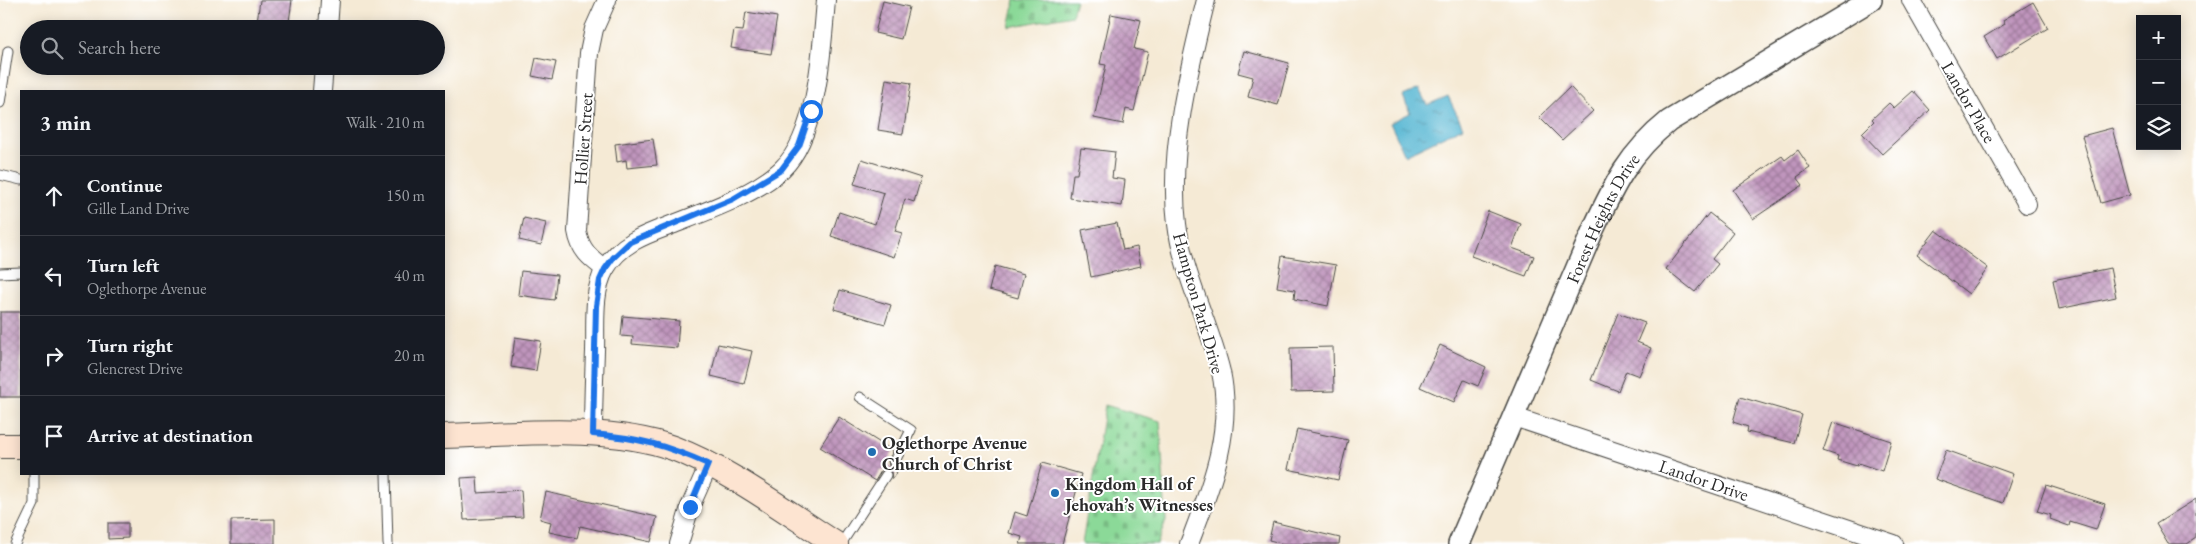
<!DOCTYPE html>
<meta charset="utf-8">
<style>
:root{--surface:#171b24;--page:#20242c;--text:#f1f3f6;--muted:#9ea1a6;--line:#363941}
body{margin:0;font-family:"EB Garamond",serif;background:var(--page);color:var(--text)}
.controls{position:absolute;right:15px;top:15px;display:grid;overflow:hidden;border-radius:0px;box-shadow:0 2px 12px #0003}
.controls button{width:45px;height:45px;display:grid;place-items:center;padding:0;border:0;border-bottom:1px solid var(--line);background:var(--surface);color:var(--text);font:25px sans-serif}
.stop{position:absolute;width:15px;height:15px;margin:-11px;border:4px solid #1a73e8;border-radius:50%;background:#fff}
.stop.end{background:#1a73e8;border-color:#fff;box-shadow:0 1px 5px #0008}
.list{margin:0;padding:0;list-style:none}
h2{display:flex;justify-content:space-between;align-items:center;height:65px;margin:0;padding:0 20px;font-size:21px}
h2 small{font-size:16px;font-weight:400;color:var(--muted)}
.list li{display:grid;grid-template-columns:32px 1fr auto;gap:15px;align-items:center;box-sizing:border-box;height:80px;padding:0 20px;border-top:1px solid var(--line)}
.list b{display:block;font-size:19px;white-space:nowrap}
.list p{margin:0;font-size:16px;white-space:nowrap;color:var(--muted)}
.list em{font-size:16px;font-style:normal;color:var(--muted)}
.icon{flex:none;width:28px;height:28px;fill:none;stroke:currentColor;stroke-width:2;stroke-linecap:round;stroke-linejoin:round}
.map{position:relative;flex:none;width:2196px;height:544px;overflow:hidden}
.search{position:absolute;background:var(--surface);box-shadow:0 2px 12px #0003;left:20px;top:20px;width:425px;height:55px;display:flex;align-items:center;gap:12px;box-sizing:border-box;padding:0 18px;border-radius:28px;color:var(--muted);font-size:19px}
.panel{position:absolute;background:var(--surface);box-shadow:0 2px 12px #0003;left:20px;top:90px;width:425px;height:385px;border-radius:0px}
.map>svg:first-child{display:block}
.cemetery{fill:url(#cemetery-stones);stroke:#5b8262}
.water{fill:url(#water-ripples);stroke:#3f707e}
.building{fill:url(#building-cross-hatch)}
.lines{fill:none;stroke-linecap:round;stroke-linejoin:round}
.service-casing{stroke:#494844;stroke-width:11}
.minor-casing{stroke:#494844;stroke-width:20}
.tertiary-casing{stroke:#494844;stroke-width:24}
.secondary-casing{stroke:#494844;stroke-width:26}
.service{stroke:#fff;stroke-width:9}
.minor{stroke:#fff;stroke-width:18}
.tertiary{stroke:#fff;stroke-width:21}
.secondary{stroke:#fde4d1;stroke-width:24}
.route{stroke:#1a73e8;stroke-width:6}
.poi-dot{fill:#1f6fb2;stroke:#fff;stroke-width:2}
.labels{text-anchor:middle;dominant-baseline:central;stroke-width:4;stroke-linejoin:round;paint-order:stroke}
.street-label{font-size:18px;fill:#2b2b2b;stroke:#fff}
.poi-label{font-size:18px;font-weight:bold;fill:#2b2b2b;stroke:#fff;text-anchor:start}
</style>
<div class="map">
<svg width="2196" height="544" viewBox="0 0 2196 544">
<defs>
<pattern id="cemetery-stones" width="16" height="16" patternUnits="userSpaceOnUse" patternTransform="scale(1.25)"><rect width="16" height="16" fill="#8bd998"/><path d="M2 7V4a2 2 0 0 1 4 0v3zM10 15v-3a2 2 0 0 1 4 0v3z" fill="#78ba83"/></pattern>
<pattern id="water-ripples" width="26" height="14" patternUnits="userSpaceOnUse" patternTransform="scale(1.25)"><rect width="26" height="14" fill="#53b5d2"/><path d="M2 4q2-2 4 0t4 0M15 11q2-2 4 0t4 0" fill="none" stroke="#4593ab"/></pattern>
<pattern id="building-cross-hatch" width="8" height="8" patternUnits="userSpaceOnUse" patternTransform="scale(1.25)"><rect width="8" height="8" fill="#c095bd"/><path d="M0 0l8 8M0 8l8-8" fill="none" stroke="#9c7a9a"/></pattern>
</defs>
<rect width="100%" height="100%" fill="#fff"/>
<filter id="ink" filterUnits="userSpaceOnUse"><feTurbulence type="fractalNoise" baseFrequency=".02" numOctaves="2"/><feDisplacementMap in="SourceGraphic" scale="10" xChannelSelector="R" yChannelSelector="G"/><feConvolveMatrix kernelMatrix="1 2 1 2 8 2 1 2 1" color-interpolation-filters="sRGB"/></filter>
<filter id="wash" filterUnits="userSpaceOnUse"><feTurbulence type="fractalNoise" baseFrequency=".0096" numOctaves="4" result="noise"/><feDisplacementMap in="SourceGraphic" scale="20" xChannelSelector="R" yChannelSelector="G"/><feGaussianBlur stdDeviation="1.12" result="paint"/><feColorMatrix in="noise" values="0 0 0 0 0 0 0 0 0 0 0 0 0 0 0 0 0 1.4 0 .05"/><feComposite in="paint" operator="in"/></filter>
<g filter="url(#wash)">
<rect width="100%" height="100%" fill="#f5ead5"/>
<!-- cemetery -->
<g class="cemetery">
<polygon points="1015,0 1076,0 1072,15 1009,27"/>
<polygon points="1105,405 1160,421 1166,521 1157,544 1082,544"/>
</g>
<!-- water -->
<polygon class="water" points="1419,89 1427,105 1448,96 1463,127 1405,155 1390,123 1410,113 1403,96"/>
<g id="blocks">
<!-- building -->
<g class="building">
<polygon points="260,0 292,0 288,29 256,29"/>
<polygon points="883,1 909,7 901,39 875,33"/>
<polygon points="2033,2 2048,28 1997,59 1984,37 2005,24 2003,20"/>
<polygon points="746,12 777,17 771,54 731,48 734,30 743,31"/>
<polygon points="1111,14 1141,20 1134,49 1148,52 1134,111 1126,109 1123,124 1094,118 1106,65 1100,64"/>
<polygon points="1244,51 1289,63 1278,105 1248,97 1253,77 1238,73"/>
<polygon points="536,58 556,62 552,80 532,76"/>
<polygon points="886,79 911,83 903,134 878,130"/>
<polygon points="1570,87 1593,111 1562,140 1539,117"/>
<polygon points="1913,91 1930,110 1882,154 1862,133 1874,121 1872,119 1889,103 1894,108"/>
<polygon points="2112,128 2130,195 2101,203 2082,136"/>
<polygon points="653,139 657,165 627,168 626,160 617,162 615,144"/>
<polygon points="1081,148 1115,152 1112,178 1125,180 1122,206 1070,198 1073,174 1077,174"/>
<polygon points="1798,150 1810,168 1797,177 1803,185 1753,219 1733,190 1782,156 1785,160"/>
<polygon points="862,159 921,178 914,202 905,199 895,231 902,233 894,257 831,236 839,212 875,224 884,193 854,184"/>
<polygon points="1488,211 1521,224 1512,248 1534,256 1526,276 1471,256"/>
<polygon points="1709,213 1733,232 1712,259 1718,264 1695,292 1666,269"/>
<polygon points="524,218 546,223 541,245 519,240"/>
<polygon points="1117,223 1123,250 1137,247 1141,266 1091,277 1082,230"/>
<polygon points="1936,230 1988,268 1969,294 1917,255"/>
<polygon points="1282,256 1336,265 1328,306 1294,299 1295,290 1277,287"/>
<polygon points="995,266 1024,274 1018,298 989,290"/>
<polygon points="2110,268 2116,297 2059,309 2053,280"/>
<polygon points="521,271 557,275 554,300 518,295"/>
<polygon points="840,290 891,305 885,324 834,309"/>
<rect x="0" y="312" width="21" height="85"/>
<polygon points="1618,313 1645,323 1637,342 1651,348 1639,376 1626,371 1618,391 1591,380"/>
<polygon points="623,316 679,321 677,348 632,344 633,337 621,336"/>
<polygon points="515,337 541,341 536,371 511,367"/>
<polygon points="718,344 752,351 744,384 711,376"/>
<polygon points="1440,345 1486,367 1478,386 1464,380 1454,402 1420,387"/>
<polygon points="1333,347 1334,391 1291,392 1290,348"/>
<polygon points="1740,397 1802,415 1794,443 1747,432 1748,427 1733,422"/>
<polygon points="839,417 893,451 888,461 889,466 894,469 900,467 892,479 891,472 886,469 881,471 875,481 820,447"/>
<polygon points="1833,422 1891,441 1882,471 1858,463 1857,466 1837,460 1838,456 1823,451"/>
<polygon points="1297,429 1348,440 1338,480 1288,469"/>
<polygon points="1946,450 2013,474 2003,503 1935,479"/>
<polygon points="1042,463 1081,474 1062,544 1020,544 1022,537 1009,533 1015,512 1027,516"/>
<polygon points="477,477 478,493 521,490 523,517 464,520 461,478"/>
<polygon points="2046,485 2105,504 2096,530 2070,522 2069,526 2050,519 2051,515 2037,511"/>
<polygon points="546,492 657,517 651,542 580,526 577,538 549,532 551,522 540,519"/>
<polygon points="2196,499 2196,538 2187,544 2168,544 2156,524"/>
<polygon points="275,519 275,544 231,544 231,520"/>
<polygon points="1273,522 1340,538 1339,544 1285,544 1269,540"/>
<polygon points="108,523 128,523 128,538 108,539"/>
</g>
</g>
</g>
<g filter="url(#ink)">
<use href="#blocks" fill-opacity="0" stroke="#494844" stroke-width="1"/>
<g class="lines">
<defs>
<g id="service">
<polyline points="0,103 8,51"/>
<polyline points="0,175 21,180"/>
<polyline points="0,273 21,272"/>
<polyline points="860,397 911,430 894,463"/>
<polyline points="386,474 388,544"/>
<polyline points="15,544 34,504 34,474"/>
<polyline points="841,544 886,475"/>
</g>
<g id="minor">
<polyline points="1911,0 2027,204"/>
<polyline points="328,29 330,0"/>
<polyline points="322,91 324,66"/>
<path d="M605 269C590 258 580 250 577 231L589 53 594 29 607 0"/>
<polyline points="1514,417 1894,544"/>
<path d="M593 434C593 406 594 378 595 351 596 325 592 292 605 269 621 242 647 234 674 224 707 211 756 194 782 169 818 135 822 48 826 0"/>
<polyline points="679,544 690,507 709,464"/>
<path d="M1189 544C1210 489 1234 432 1221 372 1209 322 1183 275 1177 224 1168 153 1189 69 1206 0"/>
</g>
<g id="tertiary">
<path id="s1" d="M1459 544 1593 230C1614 185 1629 153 1669 121L1871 0"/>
</g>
<g id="secondary">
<path d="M444 436C515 434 606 424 673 448 729 469 786 512 836 544"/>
<polyline points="0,446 21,446"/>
</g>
</defs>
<!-- service casing -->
<use href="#service" class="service-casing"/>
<!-- minor casing -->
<use href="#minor" class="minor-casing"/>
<!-- tertiary casing -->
<use href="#tertiary" class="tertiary-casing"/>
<!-- secondary casing -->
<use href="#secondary" class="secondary-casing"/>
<!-- service -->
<use href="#service" class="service"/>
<!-- minor -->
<use href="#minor" class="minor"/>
<!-- tertiary -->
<use href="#tertiary" class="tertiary"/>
<!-- secondary -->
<use href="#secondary" class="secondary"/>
</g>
</g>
<g class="lines" filter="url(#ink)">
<!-- route -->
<path class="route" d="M690 507 708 464C665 445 640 438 593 434L596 306 600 280 605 269 613 258 630 242 733 199 781 170 799 146 811 111"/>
</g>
<!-- markers -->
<g class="poi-dot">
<circle cx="872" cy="452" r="5"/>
<circle cx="1055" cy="493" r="5"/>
</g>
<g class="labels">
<!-- street labels -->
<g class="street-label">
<text transform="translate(1969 102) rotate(60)">Landor Place</text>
<text transform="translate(583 139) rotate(-86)">Hollier Street</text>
<text stroke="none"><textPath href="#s1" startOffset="356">Forest Heights Drive</textPath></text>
<text transform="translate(1199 303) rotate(74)">Hampton Park Drive</text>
<text transform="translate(1704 480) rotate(19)">Landor Drive</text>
</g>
<!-- poi labels -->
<g class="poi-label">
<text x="882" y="442">Oglethorpe Avenue<tspan x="882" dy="21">Church of Christ</tspan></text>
<text x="1065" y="483">Kingdom Hall of<tspan x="1065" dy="21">Jehovah’s Witnesses</tspan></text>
</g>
</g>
</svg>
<div class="controls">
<button>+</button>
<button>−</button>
<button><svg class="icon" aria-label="layers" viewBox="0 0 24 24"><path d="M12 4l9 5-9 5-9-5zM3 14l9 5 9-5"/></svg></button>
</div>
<div class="stop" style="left:811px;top:111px"></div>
<div class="stop end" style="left:690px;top:507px"></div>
<div class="search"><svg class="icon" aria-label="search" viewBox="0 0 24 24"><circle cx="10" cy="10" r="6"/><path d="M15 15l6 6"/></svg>Search here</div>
<section class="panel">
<h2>3 min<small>Walk · 210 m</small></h2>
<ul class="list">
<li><svg class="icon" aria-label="ahead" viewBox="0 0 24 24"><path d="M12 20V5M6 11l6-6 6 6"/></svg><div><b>Continue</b><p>Gille Land Drive</p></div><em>150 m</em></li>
<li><svg class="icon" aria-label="left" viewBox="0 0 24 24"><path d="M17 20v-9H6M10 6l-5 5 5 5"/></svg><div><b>Turn left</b><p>Oglethorpe Avenue</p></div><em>40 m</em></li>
<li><svg class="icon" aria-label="right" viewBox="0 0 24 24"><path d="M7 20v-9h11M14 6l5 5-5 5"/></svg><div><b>Turn right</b><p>Glencrest Drive</p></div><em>20 m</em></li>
<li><svg class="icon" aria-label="arrive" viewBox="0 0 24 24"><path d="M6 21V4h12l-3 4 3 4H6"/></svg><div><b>Arrive at destination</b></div></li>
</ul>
</section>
</div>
